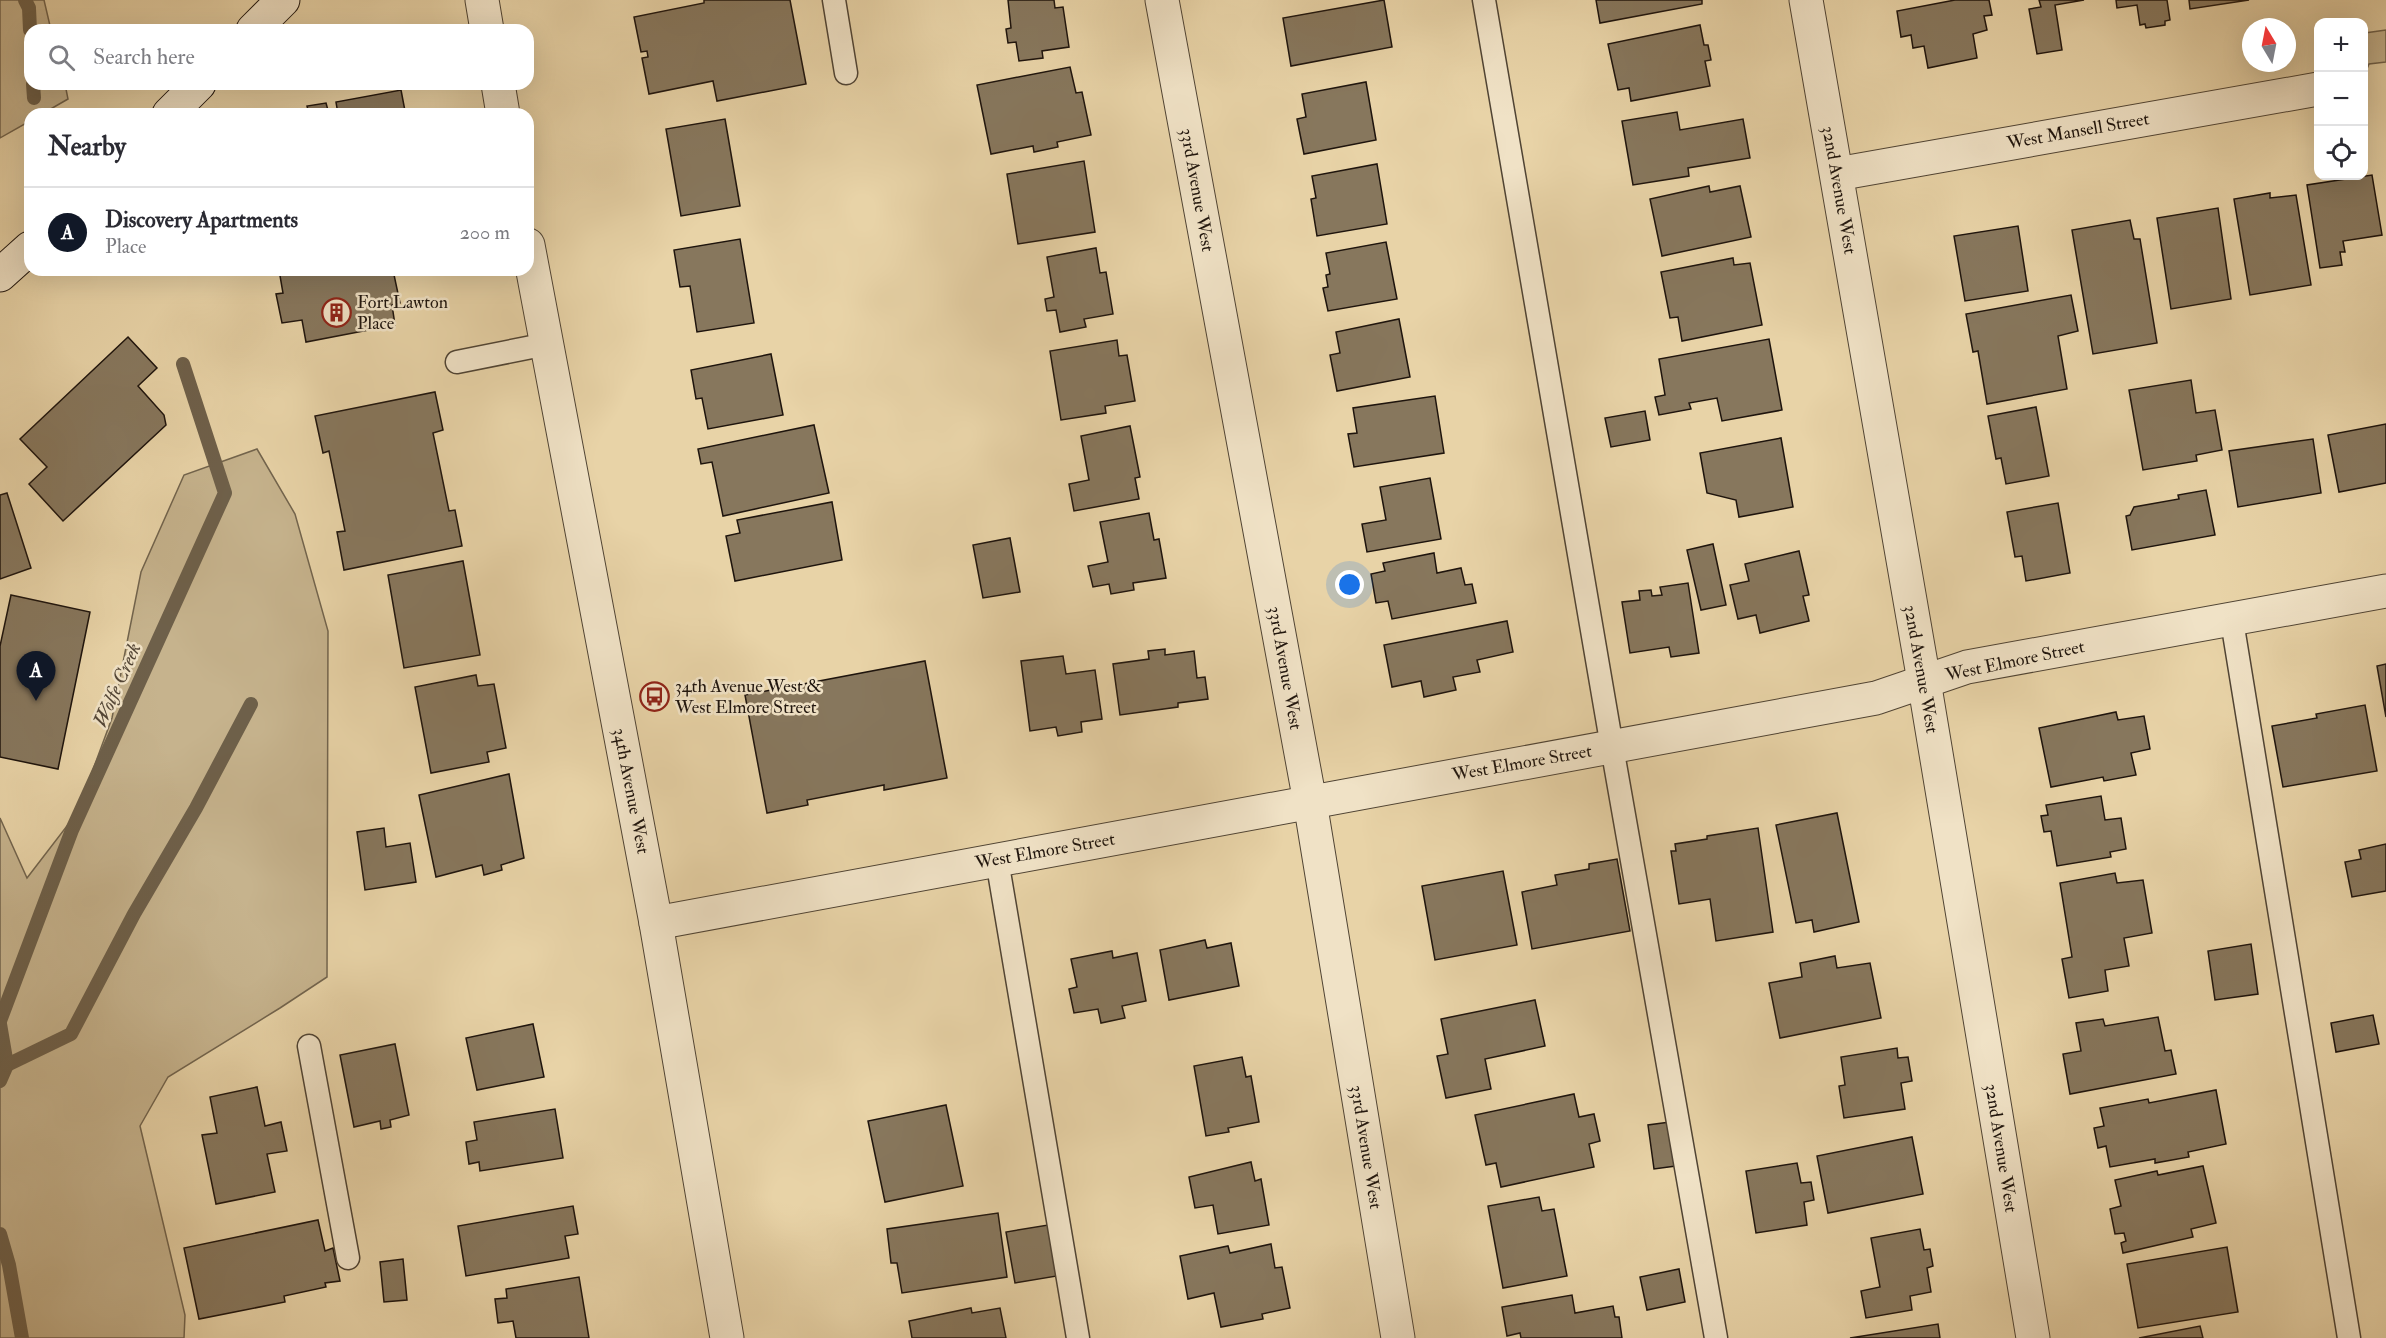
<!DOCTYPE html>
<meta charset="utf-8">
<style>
:root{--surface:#fff;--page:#f7f7f7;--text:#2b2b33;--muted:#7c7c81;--line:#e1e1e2;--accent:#111827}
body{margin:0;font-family:"IM FELL Double Pica",serif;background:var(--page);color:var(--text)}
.controls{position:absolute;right:18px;top:18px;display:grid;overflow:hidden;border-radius:12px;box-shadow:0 6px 24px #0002}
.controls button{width:54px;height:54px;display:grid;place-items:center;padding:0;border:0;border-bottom:2px solid var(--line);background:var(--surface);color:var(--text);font:30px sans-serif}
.compass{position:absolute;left:2242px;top:18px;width:54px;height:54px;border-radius:50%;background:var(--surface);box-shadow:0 6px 24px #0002;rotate:350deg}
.you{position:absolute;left:1350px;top:585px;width:21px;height:21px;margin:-15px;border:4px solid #fff;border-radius:50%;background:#1a73e8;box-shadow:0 0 0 9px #1a73e833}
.badge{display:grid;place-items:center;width:39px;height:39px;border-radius:50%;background:var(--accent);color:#fff;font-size:20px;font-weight:700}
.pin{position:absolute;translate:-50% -50px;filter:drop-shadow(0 2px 3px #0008)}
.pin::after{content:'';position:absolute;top:32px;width:21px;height:18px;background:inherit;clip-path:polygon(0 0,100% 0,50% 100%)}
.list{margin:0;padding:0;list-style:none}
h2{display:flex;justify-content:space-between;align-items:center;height:78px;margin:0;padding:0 24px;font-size:26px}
h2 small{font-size:20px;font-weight:400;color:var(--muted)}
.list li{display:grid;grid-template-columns:39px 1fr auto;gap:18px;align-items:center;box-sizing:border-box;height:90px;padding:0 24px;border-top:2px solid var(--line)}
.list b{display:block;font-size:22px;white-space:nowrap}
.list p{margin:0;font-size:20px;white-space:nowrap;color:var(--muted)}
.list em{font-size:20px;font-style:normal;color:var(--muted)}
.icon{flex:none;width:33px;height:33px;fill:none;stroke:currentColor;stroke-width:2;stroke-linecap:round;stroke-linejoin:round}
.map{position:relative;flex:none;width:2386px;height:1338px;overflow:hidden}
.search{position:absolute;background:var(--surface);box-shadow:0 6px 24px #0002;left:24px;top:24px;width:510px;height:66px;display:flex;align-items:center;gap:15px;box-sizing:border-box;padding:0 21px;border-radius:18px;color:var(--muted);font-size:22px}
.panel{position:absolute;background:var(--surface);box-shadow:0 6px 24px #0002;left:24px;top:108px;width:510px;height:168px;border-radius:18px}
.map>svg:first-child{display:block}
.green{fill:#c6b38d;stroke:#72644d;stroke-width:1.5}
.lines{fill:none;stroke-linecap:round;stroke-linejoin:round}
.stream{stroke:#6e604a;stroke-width:14}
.building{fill:#87775d;stroke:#1e140d;stroke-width:1.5}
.service-casing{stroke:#504434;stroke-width:25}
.minor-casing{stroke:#504434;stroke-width:35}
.tertiary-casing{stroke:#504434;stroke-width:35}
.secondary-casing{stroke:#1e140d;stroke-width:35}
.service{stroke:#f0e2c6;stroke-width:22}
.minor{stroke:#f0e2c6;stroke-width:33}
.tertiary{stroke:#f0e2c6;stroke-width:33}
.secondary{stroke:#f0e2c6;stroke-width:33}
.labels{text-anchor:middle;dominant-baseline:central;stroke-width:5;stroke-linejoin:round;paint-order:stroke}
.street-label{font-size:18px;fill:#1e140d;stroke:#f0e2c6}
.poi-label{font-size:18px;fill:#1e140d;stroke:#f0e2c6;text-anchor:start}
.water-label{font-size:20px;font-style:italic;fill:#534636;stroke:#f0e2c6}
</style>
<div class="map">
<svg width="2386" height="1338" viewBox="0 0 2386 1338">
<rect width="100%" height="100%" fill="#e8d3a7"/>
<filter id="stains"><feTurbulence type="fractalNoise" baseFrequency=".00333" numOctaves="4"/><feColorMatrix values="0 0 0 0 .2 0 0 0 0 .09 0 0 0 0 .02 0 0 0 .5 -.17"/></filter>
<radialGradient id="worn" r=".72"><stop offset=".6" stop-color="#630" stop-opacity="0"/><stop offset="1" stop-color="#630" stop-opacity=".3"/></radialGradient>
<!-- green -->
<g class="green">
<polygon points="0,0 44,0 51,30 30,30 30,84 65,84 68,99 42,114 30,114 30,121 0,138"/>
<polygon points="2386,30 2386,62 2369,64 2364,76 2365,33"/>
<polygon points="257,449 295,514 328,631 327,977 280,1008 168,1077 140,1126 185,1315 184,1338 0,1338 0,818 27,878 77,813 112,718 141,572 184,475"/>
</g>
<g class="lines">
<!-- stream -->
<g class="stream">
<polyline points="25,0 29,8 30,30"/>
<polyline points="33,84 34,98"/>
<polyline points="0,1021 72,830 225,493 183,364"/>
<polyline points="0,1024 7,1065 0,1081"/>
<polyline points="7,1065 71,1034 134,914 196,808 251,704"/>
<polyline points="0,1234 9,1265 22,1338"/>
</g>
</g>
<!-- building -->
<g class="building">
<polygon points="704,0 790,0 806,84 717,101 713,81 649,94 642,58 648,57 647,51 641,52 634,17 704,3"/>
<polygon points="1008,0 1054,0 1055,8 1063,7 1069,47 1042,51 1043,58 1019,61 1016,42 1008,43 1006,29 1011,28"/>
<polygon points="1384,0 1392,47 1291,66 1283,18"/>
<polygon points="1596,0 1702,0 1702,4 1600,23"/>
<polygon points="1955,0 1989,0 1992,15 1984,16 1987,30 1973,34 1977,58 1928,68 1924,46 1913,48 1911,35 1901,37 1897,11"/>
<polygon points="2039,0 2084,0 2055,5 2062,50 2037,54 2029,9 2041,7"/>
<polygon points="2116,0 2167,0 2170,20 2165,21 2165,25 2146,28 2145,24 2140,25 2137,5 2117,8"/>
<polygon points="2189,0 2249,0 2190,9"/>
<polygon points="1700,25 1704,45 1708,45 1711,60 1705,61 1710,86 1631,101 1629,88 1618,90 1608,44"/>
<polygon points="1070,67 1076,93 1082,92 1091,135 1057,142 1058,147 1034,152 1033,146 991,154 977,85"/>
<polygon points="1366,82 1376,140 1304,154 1297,119 1306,117 1302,94"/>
<polygon points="401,90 405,111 388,114 338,114 336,102"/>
<polygon points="326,103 329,114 309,114 307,106"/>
<polygon points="1677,112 1680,130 1743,119 1750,158 1688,168 1689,176 1633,185 1622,121"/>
<polygon points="725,119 740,206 681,216 666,129"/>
<polygon points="1084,161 1095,232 1018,244 1007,174"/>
<polygon points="1377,164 1387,224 1317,236 1311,199 1316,198 1312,176"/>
<polygon points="2372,175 2382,235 2343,241 2345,252 2340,252 2342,265 2320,268 2307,185"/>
<polygon points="1709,186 1710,192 1740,186 1751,237 1662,256 1650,199"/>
<polygon points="2270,193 2270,198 2296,195 2311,285 2250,295 2234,199"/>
<polygon points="2218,208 2231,299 2171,309 2157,218"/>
<polygon points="2130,220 2134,239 2140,239 2157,343 2093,354 2072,230"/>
<polygon points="2018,226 2028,291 1965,301 1954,236"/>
<polygon points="740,239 754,323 697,332 690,286 680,287 674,250"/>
<polygon points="1386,242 1397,299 1328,311 1323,288 1328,287 1326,275 1330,274 1326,253"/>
<polygon points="1096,248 1100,273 1106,272 1113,314 1084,319 1086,327 1060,332 1056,310 1047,311 1045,299 1054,297 1047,257"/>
<polygon points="1733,258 1734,265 1750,263 1762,325 1682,341 1678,317 1670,318 1661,272"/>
<polygon points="279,270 393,270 400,303 392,305 395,325 306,342 302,320 282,323 276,294 283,293"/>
<polygon points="2071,295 2078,331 2058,336 2067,389 1987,404 1978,351 1973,352 1966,314"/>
<polygon points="1399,319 1410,377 1337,391 1330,355 1340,353 1336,332"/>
<polygon points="128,337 157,368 138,386 164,415 166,425 63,521 29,484 47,467 20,439"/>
<polygon points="1769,339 1782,410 1722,421 1717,398 1689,403 1691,409 1659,415 1655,397 1665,395 1659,359"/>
<polygon points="1117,340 1119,356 1127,355 1135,401 1105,406 1106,413 1061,420 1050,351"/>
<polygon points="771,354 783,415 708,429 702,398 696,399 691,370"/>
<polygon points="2191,380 2196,413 2215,410 2222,450 2196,455 2197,461 2143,470 2129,390"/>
<polygon points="435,392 443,430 433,433 449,511 455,510 462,546 344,570 337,532 345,531 329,451 323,453 315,416"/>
<polygon points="1435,396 1444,453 1354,467 1348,434 1357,433 1353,408"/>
<polygon points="2036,407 2049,476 2006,484 2001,458 1996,459 1988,416"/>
<polygon points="1645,411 1650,440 1611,447 1605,418"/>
<polygon points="2386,424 2386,483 2339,492 2328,435"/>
<polygon points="814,425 829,493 723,516 712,462 701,464 698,449"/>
<polygon points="1130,426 1140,477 1135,478 1139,499 1074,511 1069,484 1089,480 1081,436"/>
<polygon points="1781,438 1793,507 1739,517 1736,500 1707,493 1700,453"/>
<polygon points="2313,439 2321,493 2238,507 2229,451"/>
<polygon points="1430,478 1441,539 1367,552 1362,524 1386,520 1380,487"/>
<polygon points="2206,490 2215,535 2132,550 2126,516 2130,515 2134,507 2179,499 2178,495"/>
<polygon points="7,493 31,568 0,579 0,495"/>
<polygon points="832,502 842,560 735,581 726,536 740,533 737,520"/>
<polygon points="2058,503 2070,573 2026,581 2022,556 2015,557 2007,512"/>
<polygon points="1149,513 1154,540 1159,539 1166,578 1133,583 1134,590 1111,594 1109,584 1093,587 1088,566 1108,562 1100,522"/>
<polygon points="1010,538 1020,592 983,598 973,545"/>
<polygon points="1713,544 1726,605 1701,610 1687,550"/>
<polygon points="1799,551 1809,595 1803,596 1809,621 1760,633 1756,615 1738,619 1730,585 1749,581 1745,564"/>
<polygon points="1434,553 1437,573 1461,568 1465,585 1472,584 1476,603 1392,619 1388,601 1376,603 1371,574 1385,571 1383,563"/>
<polygon points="463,561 480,655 404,668 388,575"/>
<polygon points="1688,583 1699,653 1671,657 1669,647 1630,653 1622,602 1640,600 1639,591 1651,590 1652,596 1662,595 1660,587"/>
<polygon points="11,595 90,612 58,769 0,757 0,646"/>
<polygon points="1507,621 1513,652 1477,660 1480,672 1453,677 1456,690 1424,697 1421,681 1392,687 1384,645"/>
<polygon points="1165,649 1165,655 1194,651 1197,678 1205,677 1208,699 1178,703 1178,707 1120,715 1113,664 1149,659 1148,651"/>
<polygon points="1063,656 1066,674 1095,670 1102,719 1081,722 1082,732 1058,736 1056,727 1030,731 1021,661"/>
<polygon points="925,661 947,778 884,790 884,785 807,800 808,805 767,813 745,695"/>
<polygon points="2386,664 2386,717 2377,666"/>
<polygon points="476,675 478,686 494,684 506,748 487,752 489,762 431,773 415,687"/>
<polygon points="2365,705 2377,771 2283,787 2272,726 2317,718 2316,714"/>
<polygon points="2116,712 2118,720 2144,716 2150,749 2131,753 2136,775 2104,781 2103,777 2051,787 2039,728"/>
<polygon points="509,774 524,858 501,865 502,870 484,875 482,865 436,877 419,795"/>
<polygon points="2101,796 2105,820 2121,818 2126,849 2110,852 2111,857 2057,866 2051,831 2044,832 2041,816 2048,815 2046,805"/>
<polygon points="1837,813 1859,922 1814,932 1812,920 1796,923 1776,825"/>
<polygon points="384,828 386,847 410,843 416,882 365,890 357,832"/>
<polygon points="1758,828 1773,932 1716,941 1710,899 1679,904 1671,851 1676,851 1675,844 1707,839 1707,836"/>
<polygon points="2386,844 2386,891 2352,897 2345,862 2361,859 2359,850"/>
<polygon points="1617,859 1630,931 1532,949 1522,892 1557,885 1555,875 1589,869 1589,864"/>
<polygon points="1503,871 1517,945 1435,960 1422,886"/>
<polygon points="2115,873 2117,883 2143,880 2152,933 2124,938 2129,966 2105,970 2108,991 2069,998 2062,959 2072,957 2060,883"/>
<polygon points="1205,940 1207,948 1231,943 1239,986 1169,1000 1160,950"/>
<polygon points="2251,944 2258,994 2215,1000 2208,951"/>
<polygon points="1112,951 1113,958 1137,953 1146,1001 1122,1006 1125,1018 1101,1023 1098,1009 1074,1013 1069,989 1077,987 1071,959"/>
<polygon points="1835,956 1837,968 1870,963 1881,1018 1780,1038 1769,983 1802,977 1800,963"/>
<polygon points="1535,1000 1545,1046 1485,1059 1491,1089 1446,1098 1437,1056 1448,1054 1441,1019"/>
<polygon points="2373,1015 2379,1044 2336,1052 2331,1023"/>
<polygon points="2158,1017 2165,1051 2171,1050 2176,1074 2070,1094 2063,1054 2081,1051 2076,1023 2103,1019 2105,1026"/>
<polygon points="533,1024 544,1077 477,1090 466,1038"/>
<polygon points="395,1044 409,1115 390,1120 391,1127 381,1129 380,1121 354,1127 340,1055"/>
<polygon points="1897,1048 1898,1058 1908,1057 1912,1081 1901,1083 1905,1109 1844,1118 1839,1086 1845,1085 1841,1057"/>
<polygon points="1242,1057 1246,1077 1251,1076 1259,1122 1228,1128 1229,1132 1206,1136 1194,1066"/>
<polygon points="257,1087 265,1126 281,1122 287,1151 267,1154 275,1192 216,1204 202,1135 217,1133 210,1097"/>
<polygon points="2216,1090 2226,1144 2188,1152 2189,1157 2155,1163 2155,1159 2110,1167 2106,1146 2098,1148 2094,1128 2104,1126 2100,1108 2148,1099 2149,1103"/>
<polygon points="1574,1094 1579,1117 1594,1114 1600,1141 1589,1144 1594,1167 1501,1187 1496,1163 1486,1165 1475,1115"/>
<polygon points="946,1105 963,1186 885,1202 868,1121"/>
<polygon points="555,1109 563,1158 480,1171 479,1162 469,1164 466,1142 477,1140 474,1122"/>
<polygon points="1677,1121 1683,1165 1654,1169 1648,1125"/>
<polygon points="1912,1137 1923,1194 1828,1213 1817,1156"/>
<polygon points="1251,1162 1255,1181 1261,1179 1269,1225 1218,1234 1213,1205 1195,1208 1189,1177"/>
<polygon points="1797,1163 1801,1183 1811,1182 1814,1200 1804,1202 1807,1225 1756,1233 1746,1171"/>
<polygon points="2203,1166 2216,1223 2191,1229 2193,1237 2123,1253 2121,1243 2126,1241 2124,1233 2115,1234 2110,1209 2121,1206 2115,1180 2157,1171 2158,1175"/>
<polygon points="1539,1197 1542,1211 1554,1209 1567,1276 1503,1288 1488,1206"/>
<polygon points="573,1206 578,1234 565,1236 569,1258 466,1276 458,1226"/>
<polygon points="998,1213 1007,1277 902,1293 897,1263 891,1263 887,1229"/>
<polygon points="318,1220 325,1251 333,1248 340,1281 325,1283 326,1287 284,1296 285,1302 199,1319 184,1248"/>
<polygon points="1048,1225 1057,1276 1015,1283 1006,1232"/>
<polygon points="1920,1229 1924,1250 1930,1249 1933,1266 1927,1268 1931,1292 1910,1296 1912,1310 1866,1318 1861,1291 1880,1287 1871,1238"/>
<polygon points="1271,1244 1275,1268 1282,1267 1290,1308 1262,1314 1263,1319 1221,1327 1214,1293 1188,1299 1180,1256 1228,1246 1230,1253"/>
<polygon points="2227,1247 2238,1312 2138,1328 2127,1264"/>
<polygon points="403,1259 407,1300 384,1302 380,1262"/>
<polygon points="1679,1269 1685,1302 1647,1310 1640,1277"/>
<polygon points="579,1277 589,1338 516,1338 513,1321 498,1323 495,1299 507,1298 506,1289"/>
<polygon points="1572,1295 1575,1313 1613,1306 1615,1317 1619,1317 1622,1338 1521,1338 1520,1333 1507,1336 1502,1307"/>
<polygon points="971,1308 972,1313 1000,1308 1006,1338 912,1338 909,1321"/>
<polygon points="1938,1324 1940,1338 1850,1338"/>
<polygon points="2200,1326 2203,1338 2139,1338"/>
</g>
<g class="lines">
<defs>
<g id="service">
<polyline points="834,0 846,73"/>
<polyline points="1484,0 1612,747 1716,1338"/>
<polyline points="457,362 547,344"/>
<polyline points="2232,621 2349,1338"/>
<polyline points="997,860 1078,1338"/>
<polyline points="309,1046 348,1258"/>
</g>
<g id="minor">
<polyline points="1162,0 1310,802 1398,1338"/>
<polyline points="1806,0 1924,681 2033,1338"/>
<polyline points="1837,174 2318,89"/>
<polyline points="656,923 1876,698 1967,667 2386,591"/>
</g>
<g id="tertiary">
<polyline points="482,0 487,30"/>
<polyline points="498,84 503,114"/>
<polyline points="528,245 656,923 727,1338"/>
</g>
<g id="secondary">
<polyline points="253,30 283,0"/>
<polyline points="169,114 199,84"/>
<polyline points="0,275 30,248"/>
</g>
</defs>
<!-- service casing -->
<use href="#service" class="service-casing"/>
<!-- minor casing -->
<use href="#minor" class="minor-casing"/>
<!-- tertiary casing -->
<use href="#tertiary" class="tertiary-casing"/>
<!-- secondary casing -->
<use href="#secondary" class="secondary-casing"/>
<!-- service -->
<use href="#service" class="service"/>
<!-- minor -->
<use href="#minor" class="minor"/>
<!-- tertiary -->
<use href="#tertiary" class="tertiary"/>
<!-- secondary -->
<use href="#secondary" class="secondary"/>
</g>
<!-- icons -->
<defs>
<symbol id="building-ring" viewBox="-11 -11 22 22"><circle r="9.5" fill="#f0e2c6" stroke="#8f2418" stroke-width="1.5"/><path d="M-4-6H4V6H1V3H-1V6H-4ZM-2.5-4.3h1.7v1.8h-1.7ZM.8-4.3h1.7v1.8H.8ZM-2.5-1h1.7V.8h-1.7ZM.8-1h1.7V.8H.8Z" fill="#8f2418"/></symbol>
<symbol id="bus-ring" viewBox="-11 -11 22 22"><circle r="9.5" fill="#f0e2c6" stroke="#8f2418" stroke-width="1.5"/><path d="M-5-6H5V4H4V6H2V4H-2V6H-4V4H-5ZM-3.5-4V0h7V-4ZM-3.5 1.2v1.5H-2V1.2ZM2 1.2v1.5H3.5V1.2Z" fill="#8f2418"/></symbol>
</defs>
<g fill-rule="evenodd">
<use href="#building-ring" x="320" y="296" width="33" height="33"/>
<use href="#bus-ring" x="638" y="680" width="33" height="33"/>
</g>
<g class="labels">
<!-- street labels -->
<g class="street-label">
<text transform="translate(2078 131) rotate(-10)">West Mansell Street</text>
<text transform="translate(1197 190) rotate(80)">33rd Avenue West</text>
<text transform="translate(1839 190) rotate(80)">32nd Avenue West</text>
<text transform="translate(2015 661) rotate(-12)">West Elmore Street</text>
<text transform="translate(1285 668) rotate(80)">33rd Avenue West</text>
<text transform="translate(1921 669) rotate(80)">32nd Avenue West</text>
<text transform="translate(1522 763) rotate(-10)">West Elmore Street</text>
<text transform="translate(631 791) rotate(79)">34th Avenue West</text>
<text transform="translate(1045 851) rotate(-10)">West Elmore Street</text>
<text transform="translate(1366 1147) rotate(81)">33rd Avenue West</text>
<text transform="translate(2001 1148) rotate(81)">32nd Avenue West</text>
</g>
<!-- poi labels -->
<g class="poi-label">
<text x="357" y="302">Fort Lawton<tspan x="357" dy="21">Place</tspan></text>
<text x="675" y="686">34th Avenue West &amp;<tspan x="675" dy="21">West Elmore Street</tspan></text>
</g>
<!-- water labels -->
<g class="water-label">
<text transform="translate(117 685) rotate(-66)">Wolfe Creek</text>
</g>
</g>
<rect width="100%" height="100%" filter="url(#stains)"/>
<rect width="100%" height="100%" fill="url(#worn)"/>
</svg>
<div class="controls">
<button>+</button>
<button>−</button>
<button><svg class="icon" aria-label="locate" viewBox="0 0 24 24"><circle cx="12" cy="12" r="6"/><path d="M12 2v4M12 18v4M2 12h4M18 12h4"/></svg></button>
</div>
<svg class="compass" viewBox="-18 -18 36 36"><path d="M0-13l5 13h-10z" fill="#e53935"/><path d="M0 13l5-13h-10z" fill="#7c7c81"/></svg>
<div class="you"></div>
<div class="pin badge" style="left:36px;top:701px">A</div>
<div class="search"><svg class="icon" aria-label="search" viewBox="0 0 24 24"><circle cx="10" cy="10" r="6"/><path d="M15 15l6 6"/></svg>Search here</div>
<section class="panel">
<h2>Nearby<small></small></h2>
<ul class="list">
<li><span class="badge">A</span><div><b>Discovery Apartments</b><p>Place</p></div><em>200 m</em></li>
</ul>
</section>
</div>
